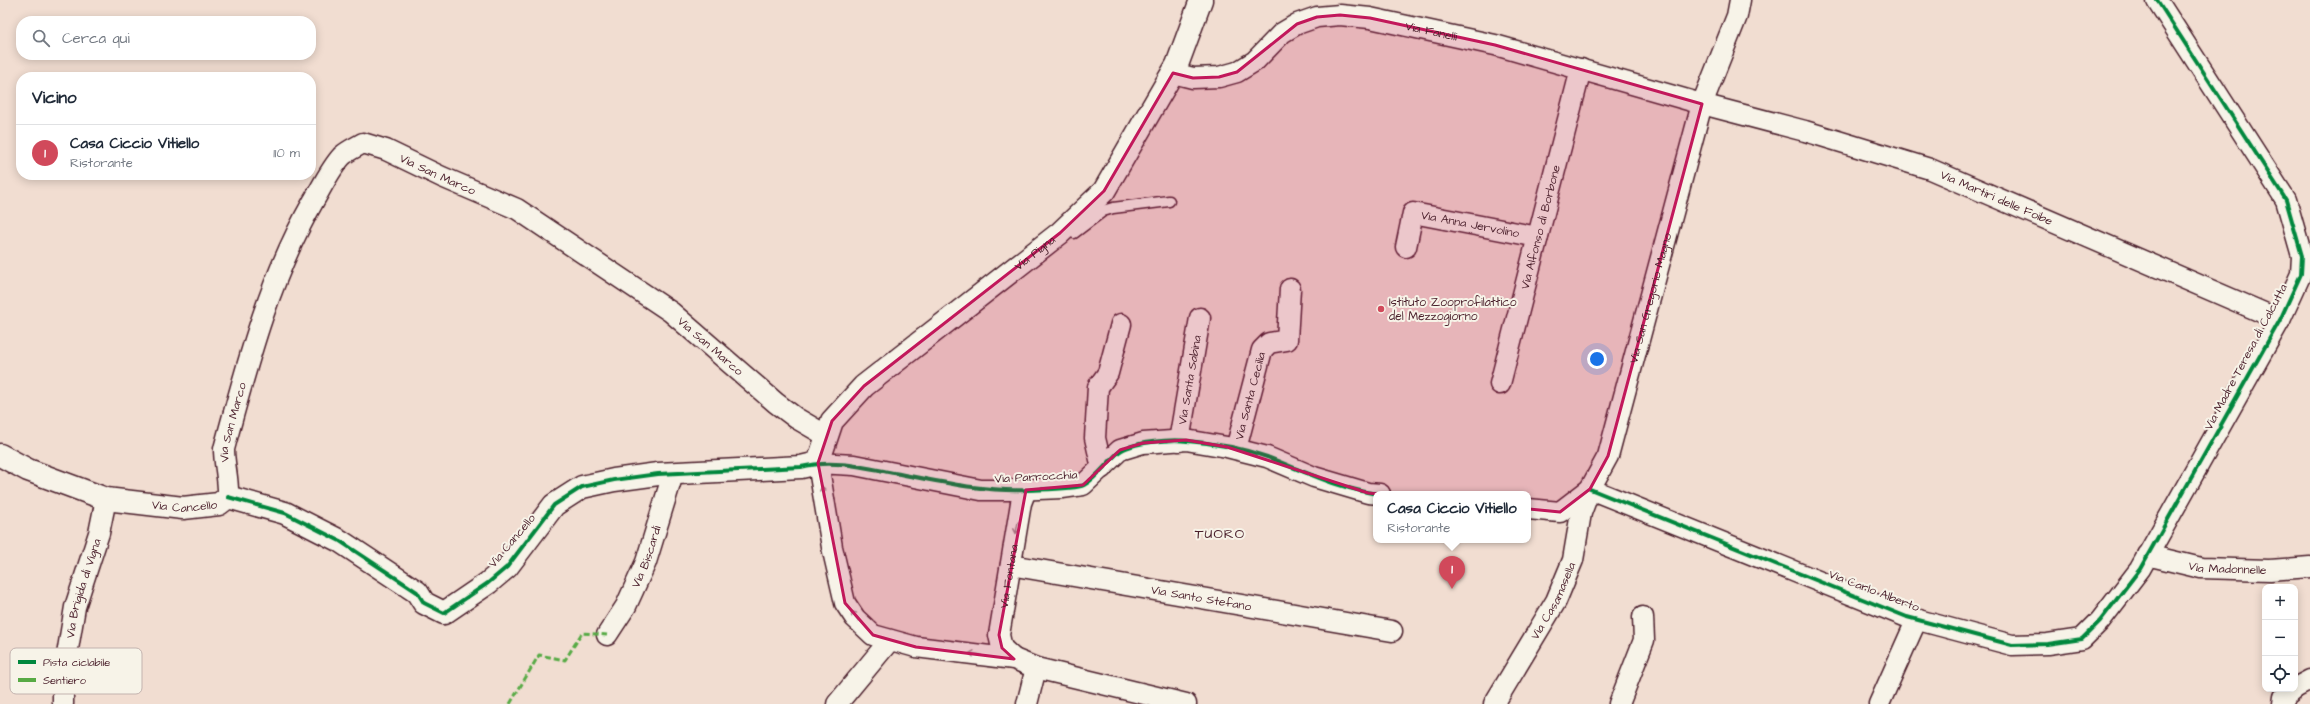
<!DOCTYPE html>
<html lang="it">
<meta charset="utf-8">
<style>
:root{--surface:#fff;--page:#f6f6f7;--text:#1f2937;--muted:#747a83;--line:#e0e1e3;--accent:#d1495b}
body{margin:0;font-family:"Architects Daughter",sans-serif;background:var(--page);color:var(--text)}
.controls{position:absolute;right:12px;bottom:12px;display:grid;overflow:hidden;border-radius:8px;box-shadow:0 2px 10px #0003}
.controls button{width:36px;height:36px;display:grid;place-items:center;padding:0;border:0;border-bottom:1px solid var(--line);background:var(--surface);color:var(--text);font:20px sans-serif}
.you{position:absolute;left:1597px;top:359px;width:14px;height:14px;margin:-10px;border:3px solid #fff;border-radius:50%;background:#1a73e8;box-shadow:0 0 0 6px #1a73e833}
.badge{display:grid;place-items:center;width:26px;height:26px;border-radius:50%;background:var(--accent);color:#fff;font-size:13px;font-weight:700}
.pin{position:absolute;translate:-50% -33px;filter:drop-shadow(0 1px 2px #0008)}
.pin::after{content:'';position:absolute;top:21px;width:14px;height:12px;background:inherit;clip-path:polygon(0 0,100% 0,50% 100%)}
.popup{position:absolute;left:1373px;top:491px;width:158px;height:52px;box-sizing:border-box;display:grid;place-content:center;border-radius:8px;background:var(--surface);filter:drop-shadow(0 1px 3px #0005);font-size:13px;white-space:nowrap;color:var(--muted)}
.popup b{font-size:15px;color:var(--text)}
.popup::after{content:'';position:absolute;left:50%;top:100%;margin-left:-8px;border:8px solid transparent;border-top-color:var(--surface)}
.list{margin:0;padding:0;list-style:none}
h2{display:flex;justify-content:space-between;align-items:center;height:52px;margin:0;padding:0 16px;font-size:17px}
h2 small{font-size:13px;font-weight:400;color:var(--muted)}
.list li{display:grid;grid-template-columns:26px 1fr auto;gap:12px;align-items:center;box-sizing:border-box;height:56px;padding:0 16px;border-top:1px solid var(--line)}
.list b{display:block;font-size:15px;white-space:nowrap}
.list p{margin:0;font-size:13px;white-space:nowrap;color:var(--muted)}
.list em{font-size:13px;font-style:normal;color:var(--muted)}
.icon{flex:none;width:22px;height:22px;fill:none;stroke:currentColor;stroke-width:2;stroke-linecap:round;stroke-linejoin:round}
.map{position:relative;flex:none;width:2310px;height:704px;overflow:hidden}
.search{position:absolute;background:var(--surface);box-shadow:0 2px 10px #0003;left:16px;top:16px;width:300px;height:44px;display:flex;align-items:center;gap:10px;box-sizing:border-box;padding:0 14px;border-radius:16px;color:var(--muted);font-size:15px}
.panel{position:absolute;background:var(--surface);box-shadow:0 2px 10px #0003;left:16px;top:72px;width:300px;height:108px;border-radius:16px}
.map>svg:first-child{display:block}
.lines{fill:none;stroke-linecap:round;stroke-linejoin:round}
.service-casing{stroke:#4a1f2b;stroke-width:13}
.minor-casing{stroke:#4a1f2b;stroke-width:23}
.tertiary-casing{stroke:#4a1f2b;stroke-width:25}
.service{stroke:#f7f3e8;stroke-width:10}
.minor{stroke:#f7f3e8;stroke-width:20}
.tertiary{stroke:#f7f3e8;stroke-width:22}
.quiet{stroke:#57aa44;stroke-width:3;stroke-dasharray:6 3;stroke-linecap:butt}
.cycleway-casing{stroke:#f7f3e8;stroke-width:6}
.cycleway{stroke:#00873e;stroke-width:4}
.oneway{stroke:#a0898a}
.marked{fill:#c2185b;fill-opacity:0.2;stroke:#c2185b;stroke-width:3;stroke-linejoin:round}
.poi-dot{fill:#d1495b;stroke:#f7f3e8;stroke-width:1.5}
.labels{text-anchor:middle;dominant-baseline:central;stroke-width:4;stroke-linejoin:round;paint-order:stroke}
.street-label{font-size:12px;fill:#4a1f2b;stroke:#f7f3e8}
.poi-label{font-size:12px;fill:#4a1f2b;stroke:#f7f3e8;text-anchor:start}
.quarter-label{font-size:14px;letter-spacing:1px;fill:#4a1f2b;stroke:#f7f3e8}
.key{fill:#f7f3e8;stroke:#c3b3af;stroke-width:1}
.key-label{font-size:11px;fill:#4a1f2b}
</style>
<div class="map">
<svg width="2310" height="704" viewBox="0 0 2310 704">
<rect width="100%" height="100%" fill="#f1ddd1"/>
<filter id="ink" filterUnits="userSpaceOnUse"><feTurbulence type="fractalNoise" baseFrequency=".025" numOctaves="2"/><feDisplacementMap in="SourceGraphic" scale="8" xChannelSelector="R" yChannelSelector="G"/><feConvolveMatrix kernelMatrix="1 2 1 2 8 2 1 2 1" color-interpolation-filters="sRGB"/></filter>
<g filter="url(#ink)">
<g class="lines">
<defs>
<polyline id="service" points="1074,233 1103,211 1113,208 1169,201"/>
<g id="minor">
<path id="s1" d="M1173 73 1193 78 1219 77 1237 72 1255 61 1282 33 1297 24 1317 17 1340 15 1370 18 1495 45 1702 104 1805 131 1930 169 2280 320"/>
<path id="s2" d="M1406 247 1413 213 1538 237"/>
<path id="s3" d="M1500 384 1581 69"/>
<path id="s4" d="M1179 441 1200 318"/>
<path id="s5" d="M1236 449 1262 350 1269 343 1287 340 1290 289"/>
<polyline points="1102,468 1095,438 1098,387 1108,373 1121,324"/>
<polyline points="1590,489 1907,617 2012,645 2048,644 2082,639 2100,621 2140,569 2280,320 2301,274 2302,256 2286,200 2157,0"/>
<path id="s6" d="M228 497C229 480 224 465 224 449 247 364 269 279 313 202 322 187 330 169 342 156 347 151 356 147 363 143L386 150 442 177 517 209 671 312 776 403 796 418 827 436"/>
<polyline points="1528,509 1560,512 1590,489"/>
<path id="s7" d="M2147 555 2201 568 2270 570 2310 567"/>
<path id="s8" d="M1011 565 1392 631"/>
<path id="s9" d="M607 635 626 606 646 562 673 474"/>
<path id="s10" d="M1014 659 1002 648 999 635 1021 503 1026 490"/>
<polyline points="2295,688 2310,680"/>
<path id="s11" d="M63 704V679L75 607 99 533 106 499"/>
<polyline points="837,704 890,640"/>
<polyline points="1027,704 1036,668"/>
<polyline points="1186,704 1036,668 1014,659 916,647 873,635 855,618 845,603 832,547 818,463 854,465 981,490 1015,490 1062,488 1083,485 1120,450 1143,443 1186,440 1227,447 1267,457 1314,477 1368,493 1380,494"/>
<path id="s12" d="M1494 704 1556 601 1573 560 1581 513 1590 489 1608 456 1702 104 1737 16 1740 0"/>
<polyline points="1619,704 1644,640 1643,617"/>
<polyline points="1879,704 1917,619"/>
<polyline points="2283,704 2284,697 2294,689"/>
</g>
<g id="tertiary">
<path id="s13" d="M0 455 28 470 106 499 183 508 219 504 228 497 285 513 340 541 417 592 424 603 444 613 488 583 507 567 554 505 582 487 614 480 658 474 801 467 818 463 832 421 864 386 1060 233 1104 191 1177 65 1201 0"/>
</g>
</defs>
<!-- service casing -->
<use href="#service" class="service-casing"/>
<!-- minor casing -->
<use href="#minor" class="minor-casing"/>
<!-- tertiary casing -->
<use href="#tertiary" class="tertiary-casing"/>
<!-- service -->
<use href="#service" class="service"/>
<!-- minor -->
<use href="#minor" class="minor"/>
<!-- tertiary -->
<use href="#tertiary" class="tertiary"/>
<!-- quiet -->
<polyline class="quiet" points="510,704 539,655 565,660 582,633 607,635"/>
<defs>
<g id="cycleway">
<polyline points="1590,489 1907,617 2012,645 2048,644 2082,639 2100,621 2140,569 2280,320 2301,274 2302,256 2286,200 2157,0"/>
<path d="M228 497 285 513 340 541 417 592 424 603 444 613 488 583 507 567 554 505 582 487 614 480 658 474 801 467C832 459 863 467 894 473 938 481 982 492 1026 490 1038 489 1074 490 1084 485 1096 479 1108 461 1119 452 1131 442 1172 439 1187 441 1214 443 1242 448 1267 457 1304 471 1340 490 1380 494"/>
</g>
</defs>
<!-- cycleway casing -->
<use href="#cycleway" class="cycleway-casing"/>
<!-- cycleway -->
<use href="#cycleway" class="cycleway"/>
</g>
<!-- one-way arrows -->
<defs><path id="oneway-shaft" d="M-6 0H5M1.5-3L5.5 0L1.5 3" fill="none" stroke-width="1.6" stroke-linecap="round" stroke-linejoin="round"/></defs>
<g class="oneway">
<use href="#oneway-shaft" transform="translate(823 492) rotate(-99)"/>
<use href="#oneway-shaft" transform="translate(1017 528) rotate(100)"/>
<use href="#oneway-shaft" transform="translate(855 616) rotate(-128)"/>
<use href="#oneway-shaft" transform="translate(975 654) rotate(-173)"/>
</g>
</g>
<!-- marked area -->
<path class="marked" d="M1340 15 1370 18 1495 45 1702 104 1608 456 1590 489 1560 512 1368 493 1227 447 1186 440 1143 443 1120 450 1083 485 1026 490 999 635 1002 648 1014 659 916 647 873 635 845 603 818 463 832 421 864 386 1060 233 1104 191 1173 73 1193 78 1219 77 1237 72 1297 24 1317 17Z"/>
<!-- markers -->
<circle class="poi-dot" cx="1381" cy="309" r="4"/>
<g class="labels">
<!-- street labels -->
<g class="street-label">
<text stroke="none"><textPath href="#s1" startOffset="280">Via Fanelli</textPath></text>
<text stroke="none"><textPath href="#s6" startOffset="472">Via San Marco</textPath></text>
<text stroke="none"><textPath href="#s1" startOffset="870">Via Martiri delle Foibe</textPath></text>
<text stroke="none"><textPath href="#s2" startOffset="93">Via Anna Jervolino</textPath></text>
<text stroke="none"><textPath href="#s3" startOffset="162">Via Alfonso di Borbone</textPath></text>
<text stroke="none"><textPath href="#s13" startOffset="1224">Via Pigna</textPath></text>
<text stroke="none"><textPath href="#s12" startOffset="439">Via San Gregorio Magno</textPath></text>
<text stroke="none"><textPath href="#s6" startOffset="796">Via San Marco</textPath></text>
<text transform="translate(2246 357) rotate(-62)">Via Madre Teresa di Calcutta</text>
<text stroke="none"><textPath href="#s4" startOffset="62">Via Santa Sabina</textPath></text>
<text stroke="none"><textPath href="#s5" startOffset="55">Via Santa Cecilia</textPath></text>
<text stroke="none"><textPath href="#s6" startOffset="76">Via San Marco</textPath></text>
<text transform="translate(1036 477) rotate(-3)">Via Parrocchia</text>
<text stroke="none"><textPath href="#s13" startOffset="194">Via Cancello</textPath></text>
<text transform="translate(512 541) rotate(-50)">Via Cancello</text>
<text stroke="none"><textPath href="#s9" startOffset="88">Via Biscardi</textPath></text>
<text stroke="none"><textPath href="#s7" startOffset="82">Via Madonnelle</textPath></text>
<text stroke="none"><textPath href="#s10" startOffset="89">Via Fontana</textPath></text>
<text stroke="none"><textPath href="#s11" startOffset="118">Via Brigida di Vigna</textPath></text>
<text transform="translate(1874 591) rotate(21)">Via Carlo Alberto</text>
<text stroke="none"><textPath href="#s8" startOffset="193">Via Santo Stefano</textPath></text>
<text stroke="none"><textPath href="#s12" startOffset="119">Via Casamasella</textPath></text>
</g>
<!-- poi labels -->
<g class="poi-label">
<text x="1389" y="302">Istituto Zooprofilattico<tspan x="1389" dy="14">del Mezzogiorno</tspan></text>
</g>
<!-- quarter labels -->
<g class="quarter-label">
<text x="1220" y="534">TUORO</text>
</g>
</g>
<!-- legend -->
<rect x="10" y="648" width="132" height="46" rx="6" class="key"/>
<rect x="18" y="660" width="18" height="4" fill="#00873e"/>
<rect x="18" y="678" width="18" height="4" fill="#57aa44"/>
<g class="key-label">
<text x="43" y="666">Pista ciclabile</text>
<text x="43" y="684">Sentiero</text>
</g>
</svg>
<div class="controls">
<button>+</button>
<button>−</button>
<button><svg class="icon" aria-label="locate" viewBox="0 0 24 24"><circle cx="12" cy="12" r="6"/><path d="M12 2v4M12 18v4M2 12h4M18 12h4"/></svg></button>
</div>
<div class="you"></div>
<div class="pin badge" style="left:1452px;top:589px">1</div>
<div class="popup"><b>Casa Ciccio Vitiello</b>Ristorante</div>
<div class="search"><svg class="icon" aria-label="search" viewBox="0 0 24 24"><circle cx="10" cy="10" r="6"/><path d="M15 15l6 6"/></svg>Cerca qui</div>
<section class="panel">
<h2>Vicino<small></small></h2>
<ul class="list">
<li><span class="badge">1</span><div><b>Casa Ciccio Vitiello</b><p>Ristorante</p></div><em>110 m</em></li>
</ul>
</section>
</div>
